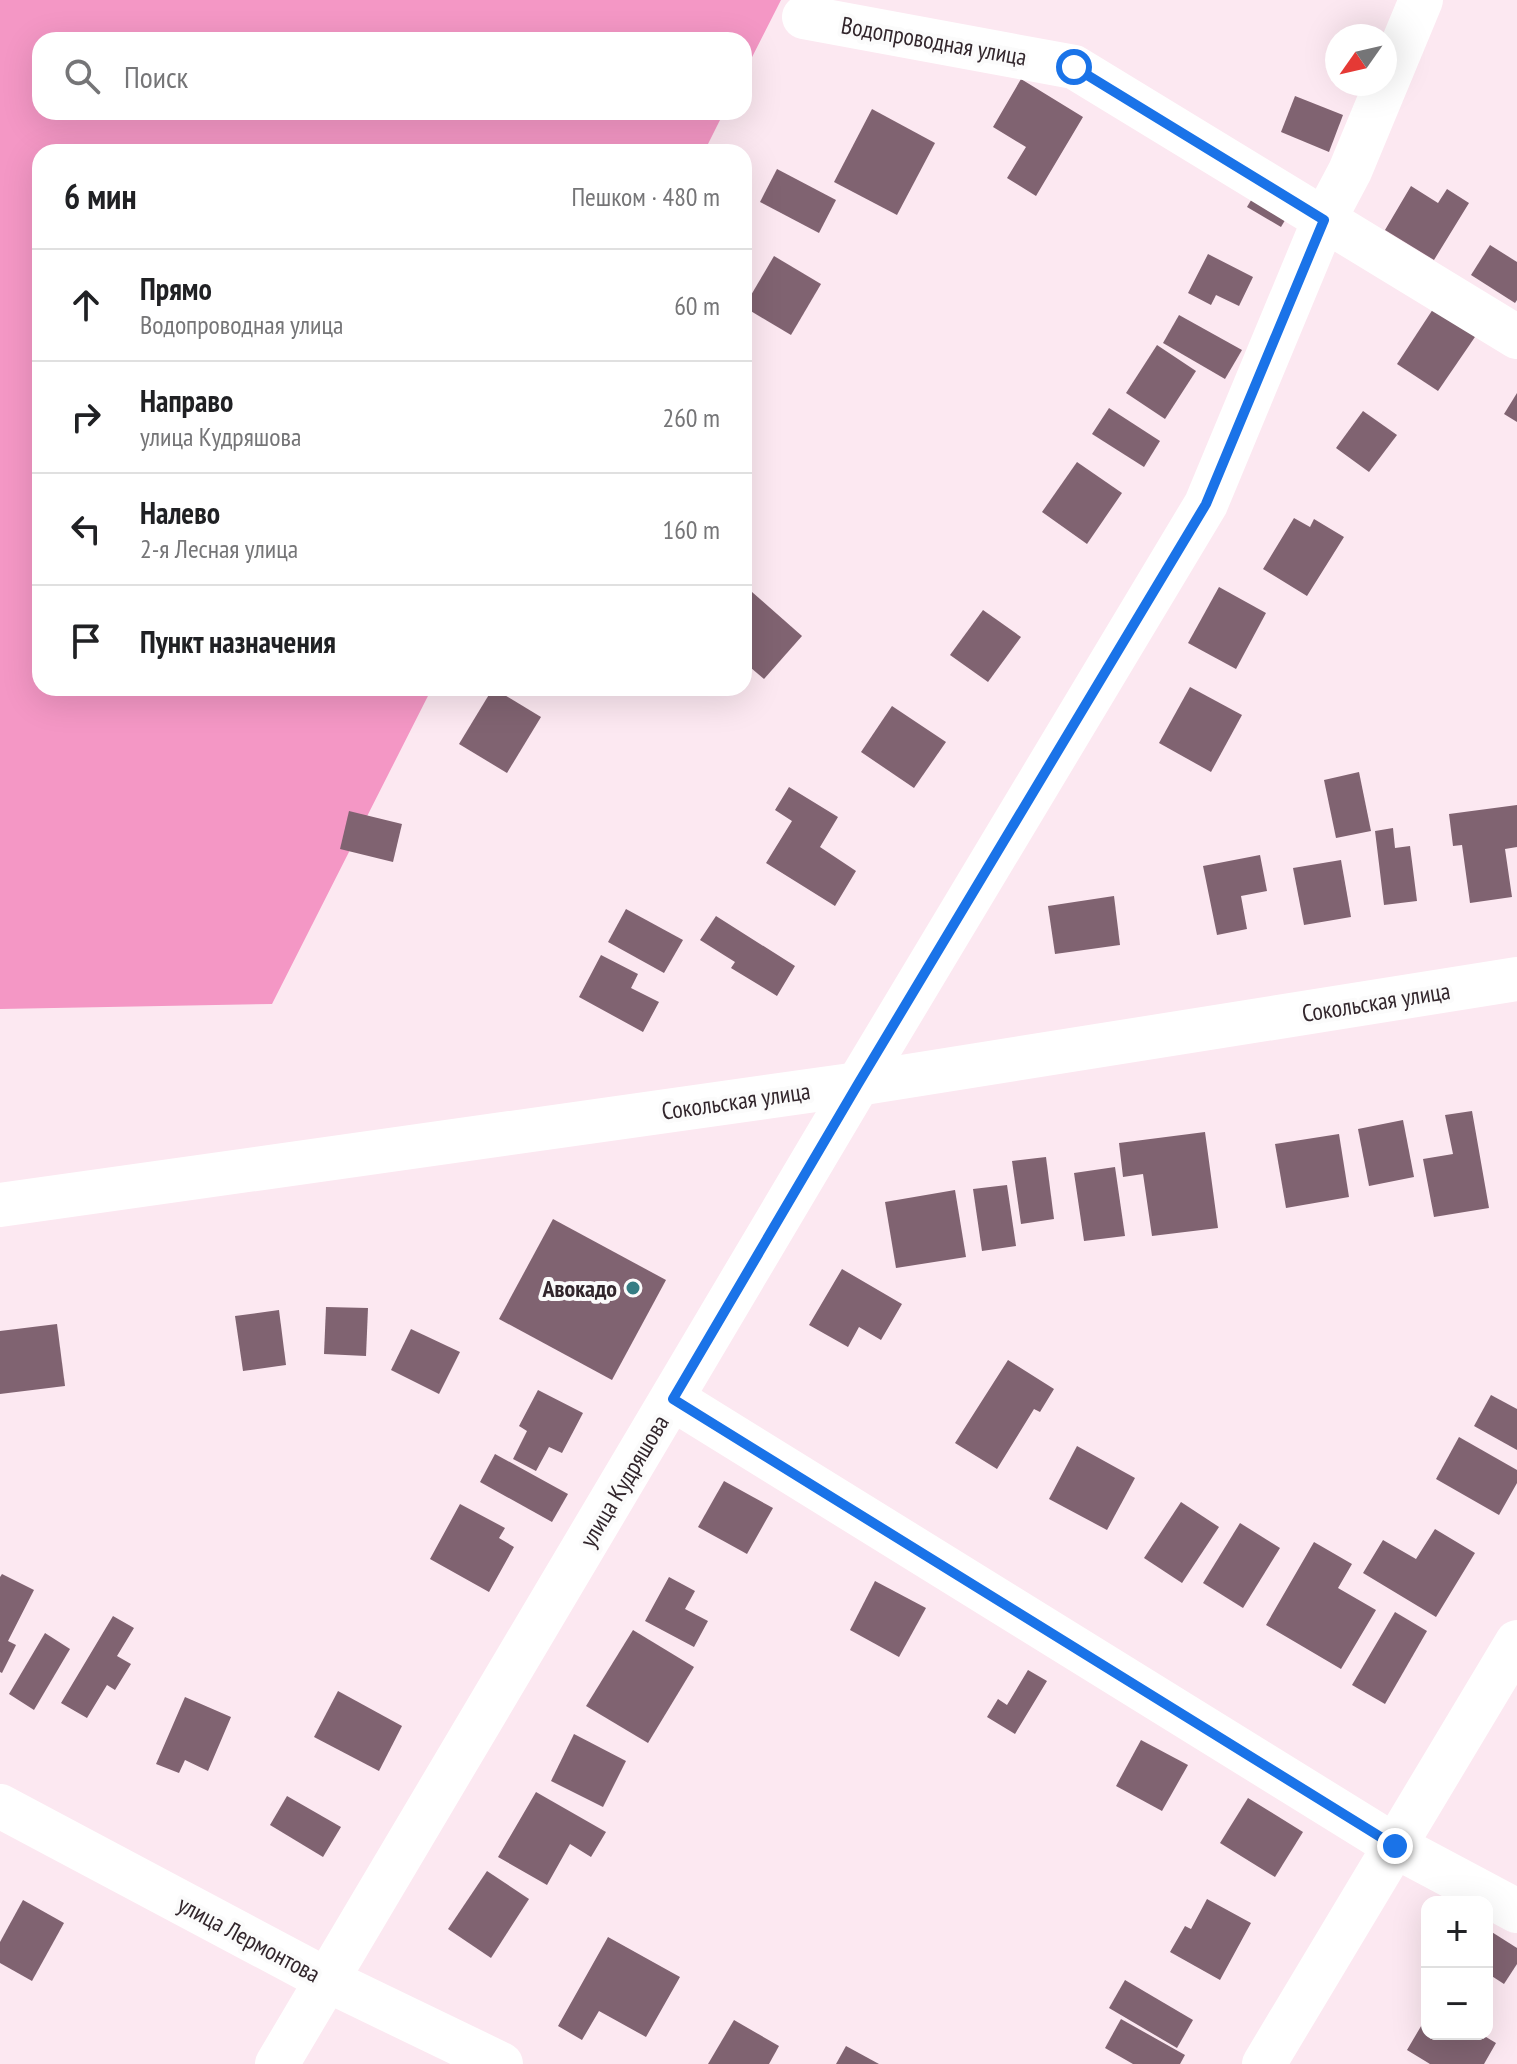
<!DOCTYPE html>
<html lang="ru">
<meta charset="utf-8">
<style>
:root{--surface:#fff;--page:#f6f6f6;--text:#202124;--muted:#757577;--line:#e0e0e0}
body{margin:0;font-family:"PT Sans Narrow",sans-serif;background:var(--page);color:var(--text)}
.controls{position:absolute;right:24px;bottom:24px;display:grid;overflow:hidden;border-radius:16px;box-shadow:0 8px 32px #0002}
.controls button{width:72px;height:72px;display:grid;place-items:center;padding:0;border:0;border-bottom:2px solid var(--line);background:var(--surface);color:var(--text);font:40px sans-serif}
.compass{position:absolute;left:1325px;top:24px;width:72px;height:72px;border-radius:50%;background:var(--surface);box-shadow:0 8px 32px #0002;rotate:236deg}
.stop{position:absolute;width:24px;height:24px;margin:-18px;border:6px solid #1a73e8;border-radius:50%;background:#fff}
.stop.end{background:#1a73e8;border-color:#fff;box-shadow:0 2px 8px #0008}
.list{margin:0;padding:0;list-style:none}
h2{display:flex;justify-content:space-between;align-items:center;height:104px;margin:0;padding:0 32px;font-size:34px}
h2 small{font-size:26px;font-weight:400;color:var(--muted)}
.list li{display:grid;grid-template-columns:52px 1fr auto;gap:24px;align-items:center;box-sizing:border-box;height:112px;padding:0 32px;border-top:2px solid var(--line)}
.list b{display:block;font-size:30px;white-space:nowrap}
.list p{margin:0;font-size:26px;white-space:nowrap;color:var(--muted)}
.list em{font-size:26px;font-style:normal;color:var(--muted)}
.icon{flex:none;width:44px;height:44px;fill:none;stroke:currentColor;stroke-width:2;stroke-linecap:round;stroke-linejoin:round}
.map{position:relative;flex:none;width:1517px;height:2064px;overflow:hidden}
.search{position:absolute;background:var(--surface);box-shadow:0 8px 32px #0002;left:32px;top:32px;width:720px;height:88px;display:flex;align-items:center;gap:20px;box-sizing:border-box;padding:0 28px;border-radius:24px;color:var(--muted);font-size:30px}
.panel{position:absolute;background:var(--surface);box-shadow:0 8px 32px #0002;left:32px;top:144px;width:720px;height:552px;border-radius:24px}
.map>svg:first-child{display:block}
.forest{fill:#f497c5}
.building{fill:#806371}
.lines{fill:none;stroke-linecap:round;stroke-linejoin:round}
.minor{stroke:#fff;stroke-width:44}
.route{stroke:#1a73e8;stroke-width:10}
.poi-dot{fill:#357d84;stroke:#fbfbfb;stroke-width:3}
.labels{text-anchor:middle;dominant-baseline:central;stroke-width:8;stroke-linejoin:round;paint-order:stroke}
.street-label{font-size:24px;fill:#32262c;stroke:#fbfbfb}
.poi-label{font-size:24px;font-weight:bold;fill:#32262c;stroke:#fbfbfb;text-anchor:end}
</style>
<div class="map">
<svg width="1517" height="2064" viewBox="0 0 1517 2064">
<rect width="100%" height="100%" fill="#fce8f1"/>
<!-- forest -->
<polygon class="forest" points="0,0 781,0 744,73 744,40 40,40 40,112 724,112 704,152 40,152 40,688 432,688 272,1004 0,1009"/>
<!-- building -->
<g class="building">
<polygon points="1021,79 1083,117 1036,196 1007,178 1026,147 993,127"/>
<polygon points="1295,96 1343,115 1329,152 1281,132"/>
<polygon points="872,109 935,143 897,215 834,182"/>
<polygon points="777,169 836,200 819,233 760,202"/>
<polygon points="1260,185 1294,205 1281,227 1247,207"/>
<polygon points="1411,186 1438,203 1447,189 1469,203 1434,260 1385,230"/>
<polygon points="1490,245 1517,262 1517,300 1515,303 1471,275"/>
<polygon points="1208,254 1253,277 1239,306 1216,295 1211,305 1188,293"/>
<polygon points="774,256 821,284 791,335 744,307"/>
<polygon points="1435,306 1477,334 1438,391 1397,364"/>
<polygon points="1179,315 1242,350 1225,379 1163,343"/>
<polygon points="1157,345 1196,371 1165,419 1126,393"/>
<polygon points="1517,393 1517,422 1504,414"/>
<polygon points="1109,408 1160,441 1144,467 1092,434"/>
<polygon points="1363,411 1397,435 1369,472 1336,448"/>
<polygon points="1077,462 1122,493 1087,544 1042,512"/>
<polygon points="1294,518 1310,527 1314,519 1344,537 1307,596 1263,569"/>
<polygon points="1219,587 1266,613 1236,669 1188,643"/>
<polygon points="752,592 802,636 764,679 744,662 744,600"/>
<polygon points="983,610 1021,637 988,682 950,655"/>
<polygon points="1190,687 1242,715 1211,772 1159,743"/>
<polygon points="493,688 541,717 507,773 459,744"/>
<polygon points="892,706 946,742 914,788 861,752"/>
<polygon points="1359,772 1371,831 1336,838 1324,780"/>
<polygon points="789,787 838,817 820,847 856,871 835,906 766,863 792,821 775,810"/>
<polygon points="1517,805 1517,847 1505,849 1512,897 1470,903 1462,845 1453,846 1449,814"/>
<polygon points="349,811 402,824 393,862 340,849"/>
<polygon points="1393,828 1395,848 1410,846 1417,901 1384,905 1375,831"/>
<polygon points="1260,855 1267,891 1241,896 1247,929 1217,935 1203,866"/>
<polygon points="1341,860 1351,917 1304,925 1293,868"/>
<polygon points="1114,896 1120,945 1055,954 1048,906"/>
<polygon points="626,909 683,940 664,973 608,942"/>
<polygon points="716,916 795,966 777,996 731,968 735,962 700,940"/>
<polygon points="601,955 638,974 631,988 659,1002 643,1032 579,997"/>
<polygon points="1472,1111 1489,1208 1434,1217 1423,1159 1453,1154 1445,1115"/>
<polygon points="1403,1120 1414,1177 1369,1186 1358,1129"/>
<polygon points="1205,1132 1218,1228 1152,1236 1143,1174 1123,1177 1119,1143"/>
<polygon points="1339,1134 1349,1197 1286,1208 1275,1144"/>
<polygon points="1046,1157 1054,1219 1021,1224 1012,1161"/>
<polygon points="1115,1167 1125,1236 1084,1241 1074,1173"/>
<polygon points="1007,1185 1016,1246 982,1251 973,1189"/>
<polygon points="955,1190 966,1257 896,1268 885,1202"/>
<polygon points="553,1219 666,1280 612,1380 499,1319"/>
<polygon points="842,1269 902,1304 881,1340 859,1327 848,1347 809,1325"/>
<polygon points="326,1307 368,1308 366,1356 324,1354"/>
<polygon points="279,1310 286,1365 243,1371 235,1316"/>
<polygon points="57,1324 65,1386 0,1394 0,1331"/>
<polygon points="411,1329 460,1352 439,1394 391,1370"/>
<polygon points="1008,1360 1054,1389 1040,1412 1034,1409 997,1469 955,1443"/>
<polygon points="538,1390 583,1413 562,1453 549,1447 536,1471 513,1459 527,1431 519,1426"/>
<polygon points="1491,1395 1517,1409 1517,1450 1474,1426"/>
<polygon points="1459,1437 1517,1470 1517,1483 1499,1515 1436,1479"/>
<polygon points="1077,1446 1135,1478 1107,1530 1049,1499"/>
<polygon points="495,1454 568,1494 552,1522 480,1482"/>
<polygon points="724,1481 773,1508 747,1554 698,1527"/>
<polygon points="1181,1502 1219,1527 1182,1583 1144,1558"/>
<polygon points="460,1504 505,1528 499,1538 514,1547 489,1592 430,1559"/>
<polygon points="1240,1523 1280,1548 1243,1608 1203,1583"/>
<polygon points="1435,1529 1475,1553 1436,1617 1363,1573 1383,1540 1416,1559"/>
<polygon points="1314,1542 1352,1564 1338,1588 1376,1610 1341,1669 1266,1625"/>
<polygon points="2,1574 34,1590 8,1641 16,1645 2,1673 0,1672 0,1577"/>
<polygon points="669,1577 695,1591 685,1609 708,1621 694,1647 645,1621"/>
<polygon points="875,1581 926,1608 899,1657 850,1630"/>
<polygon points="1395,1612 1427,1631 1385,1704 1352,1685"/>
<polygon points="113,1616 134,1628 117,1656 131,1664 115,1690 107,1685 87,1718 61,1703"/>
<polygon points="633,1630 694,1667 648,1743 586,1706"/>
<polygon points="45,1633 70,1649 34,1710 9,1694"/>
<polygon points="1028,1670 1047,1681 1015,1734 987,1717 998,1699 1007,1705"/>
<polygon points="338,1691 402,1726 379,1771 314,1737"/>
<polygon points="185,1697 231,1717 208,1771 185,1760 179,1773 156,1764"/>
<polygon points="574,1734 626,1761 603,1807 551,1781"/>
<polygon points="1141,1740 1188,1765 1162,1811 1116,1786"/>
<polygon points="536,1792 606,1832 591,1857 570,1844 547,1885 498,1857"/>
<polygon points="287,1796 341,1827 323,1857 270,1825"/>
<polygon points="1248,1798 1303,1832 1275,1877 1220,1843"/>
<polygon points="487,1871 529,1899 491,1958 448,1929"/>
<polygon points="1207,1899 1251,1923 1220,1980 1170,1952 1185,1926 1191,1929"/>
<polygon points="23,1900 64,1923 32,1981 0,1963 0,1942"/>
<polygon points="1487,1929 1517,1948 1517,1964 1504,1984 1487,1973"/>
<polygon points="608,1937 680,1977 646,2037 599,2011 582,2040 558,2026"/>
<polygon points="1125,1980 1193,2020 1177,2048 1109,2008"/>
<polygon points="1427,2016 1427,2034 1481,2034 1496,2043 1484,2064 1430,2064 1407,2050"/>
<polygon points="1121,2019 1185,2055 1180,2064 1133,2064 1105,2048"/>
<polygon points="734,2020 779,2046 769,2064 708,2064"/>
<polygon points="846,2046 879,2064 836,2064"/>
</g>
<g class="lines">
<!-- minor -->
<g class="minor">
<polyline points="804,17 1074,67 1517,337"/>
<polyline points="0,1205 858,1084 1517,979"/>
<polyline points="673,1399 1395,1846 1517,1911"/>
<polyline points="0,1806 327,1980 501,2064"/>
<polyline points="277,2064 858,1084 1206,504 1324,220 1350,171 1421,0"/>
<polyline points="1264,2064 1517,1642"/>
</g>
</g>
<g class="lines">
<!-- route -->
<polyline class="route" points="1074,67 1324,220 1206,504 858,1084 673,1399 1395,1846"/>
</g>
<!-- markers -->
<circle class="poi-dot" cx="633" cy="1288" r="8"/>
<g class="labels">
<!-- street labels -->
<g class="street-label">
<text transform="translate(934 41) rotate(10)">Водопроводная улица</text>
<text transform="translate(1376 1002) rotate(-9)">Сокольская улица</text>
<text transform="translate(736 1101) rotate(-8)">Сокольская улица</text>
<text transform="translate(624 1481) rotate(-59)">улица Кудряшова</text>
<text transform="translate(249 1939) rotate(28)">улица Лермонтова</text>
</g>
<!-- poi labels -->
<g class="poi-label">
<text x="617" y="1288">Авокадо</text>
</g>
</g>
</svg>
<div class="controls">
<button>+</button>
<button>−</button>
</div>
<svg class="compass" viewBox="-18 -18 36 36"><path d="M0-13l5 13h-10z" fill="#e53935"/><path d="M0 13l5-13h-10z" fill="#757577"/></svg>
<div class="stop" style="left:1074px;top:67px"></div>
<div class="stop end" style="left:1395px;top:1846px"></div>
<div class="search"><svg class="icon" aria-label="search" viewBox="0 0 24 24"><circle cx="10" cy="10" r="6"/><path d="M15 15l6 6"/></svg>Поиск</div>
<section class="panel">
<h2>6 мин<small>Пешком · 480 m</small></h2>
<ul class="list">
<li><svg class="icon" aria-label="ahead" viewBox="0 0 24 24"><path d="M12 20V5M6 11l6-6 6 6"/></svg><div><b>Прямо</b><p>Водопроводная улица</p></div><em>60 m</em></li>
<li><svg class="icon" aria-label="right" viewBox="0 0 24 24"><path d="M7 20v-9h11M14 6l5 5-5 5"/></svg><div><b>Направо</b><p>улица Кудряшова</p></div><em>260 m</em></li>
<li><svg class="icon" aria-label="left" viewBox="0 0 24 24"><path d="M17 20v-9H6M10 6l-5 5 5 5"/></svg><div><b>Налево</b><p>2-я Лесная улица</p></div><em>160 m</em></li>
<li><svg class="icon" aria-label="arrive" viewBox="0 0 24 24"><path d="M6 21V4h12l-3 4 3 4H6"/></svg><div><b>Пункт назначения</b></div></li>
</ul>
</section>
</div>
